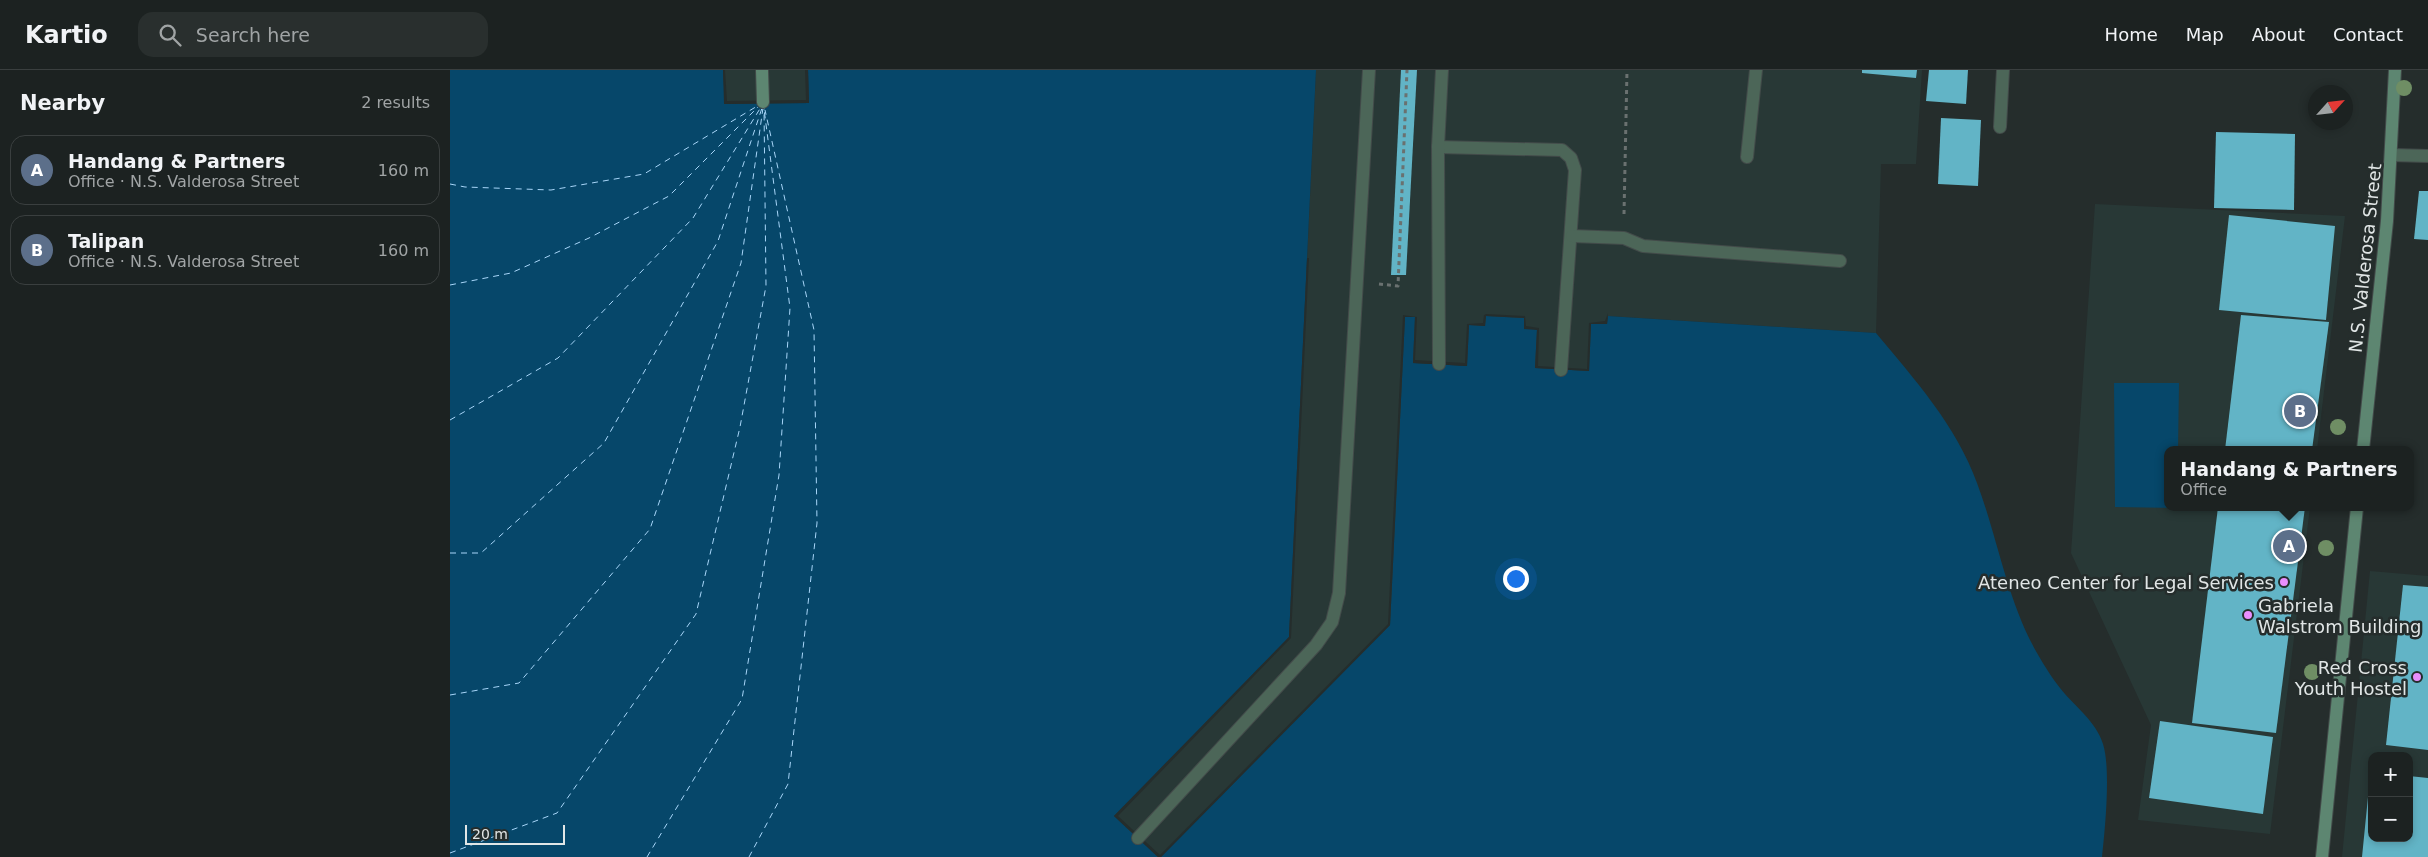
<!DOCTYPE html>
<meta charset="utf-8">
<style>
:root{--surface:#1c2221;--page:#292f2e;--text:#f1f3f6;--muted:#a0a4a5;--line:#3a3f3f;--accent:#0b8043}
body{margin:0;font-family:"DejaVu Sans",sans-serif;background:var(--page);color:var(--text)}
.controls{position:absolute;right:15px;bottom:15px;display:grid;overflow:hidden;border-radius:10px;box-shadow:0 2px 8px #0003}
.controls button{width:45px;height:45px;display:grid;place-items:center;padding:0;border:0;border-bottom:1px solid var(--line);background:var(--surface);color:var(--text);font:25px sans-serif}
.compass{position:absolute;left:1858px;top:15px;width:45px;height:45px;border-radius:50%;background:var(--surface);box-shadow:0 2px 8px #0003;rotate:63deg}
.scale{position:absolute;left:15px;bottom:12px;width:100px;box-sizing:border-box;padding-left:5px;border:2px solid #e1e6e6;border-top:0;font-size:14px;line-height:18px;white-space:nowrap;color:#e1e6e6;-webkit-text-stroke:4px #252d2c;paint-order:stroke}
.you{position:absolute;left:1065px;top:508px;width:18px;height:18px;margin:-12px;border:4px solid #fff;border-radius:50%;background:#1a73e8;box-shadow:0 0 0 8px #1a73e833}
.badge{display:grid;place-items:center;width:32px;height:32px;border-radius:50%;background:var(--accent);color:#fff;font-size:16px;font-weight:700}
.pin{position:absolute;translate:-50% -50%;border:2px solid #fff;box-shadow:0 1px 5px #0006}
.popup{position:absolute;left:1714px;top:376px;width:250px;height:65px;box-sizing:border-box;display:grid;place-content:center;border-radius:10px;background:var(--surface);filter:drop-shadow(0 1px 4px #0005);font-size:16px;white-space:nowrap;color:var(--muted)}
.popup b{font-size:19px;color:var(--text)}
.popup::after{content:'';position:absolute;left:50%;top:100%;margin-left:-10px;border:10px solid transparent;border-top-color:var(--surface)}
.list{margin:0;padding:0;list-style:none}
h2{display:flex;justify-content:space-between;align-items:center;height:65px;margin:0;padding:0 20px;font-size:21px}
h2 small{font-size:16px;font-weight:400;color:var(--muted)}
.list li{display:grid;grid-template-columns:32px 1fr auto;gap:15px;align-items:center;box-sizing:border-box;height:70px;margin:0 10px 10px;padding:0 10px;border:1px solid var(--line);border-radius:15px}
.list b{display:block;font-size:19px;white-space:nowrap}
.list p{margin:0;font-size:16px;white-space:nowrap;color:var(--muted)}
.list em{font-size:16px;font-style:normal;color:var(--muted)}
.icon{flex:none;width:28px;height:28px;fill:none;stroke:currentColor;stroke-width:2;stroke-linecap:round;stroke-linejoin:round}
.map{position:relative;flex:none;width:1978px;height:787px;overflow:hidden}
header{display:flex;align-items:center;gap:30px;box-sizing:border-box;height:70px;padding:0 25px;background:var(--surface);border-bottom:1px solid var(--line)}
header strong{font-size:24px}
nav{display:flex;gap:28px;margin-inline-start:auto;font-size:18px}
.search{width:350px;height:45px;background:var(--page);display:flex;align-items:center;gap:12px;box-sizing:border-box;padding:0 18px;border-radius:15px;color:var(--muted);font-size:19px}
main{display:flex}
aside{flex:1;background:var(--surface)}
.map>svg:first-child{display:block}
.built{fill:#283836;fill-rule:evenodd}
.water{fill:#06476a}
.pier{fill:#252d2c}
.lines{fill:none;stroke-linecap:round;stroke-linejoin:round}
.ferry{stroke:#a8d6f9;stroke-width:1;stroke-dasharray:6 5;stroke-linecap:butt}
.building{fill:#62b4c6}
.service-casing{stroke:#434b4a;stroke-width:14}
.minor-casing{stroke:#434b4a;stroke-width:14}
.secondary-casing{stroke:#434b4a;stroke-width:14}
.path{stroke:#6a7170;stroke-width:3;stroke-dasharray:4 4;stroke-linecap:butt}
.service{stroke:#4c6658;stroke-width:12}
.minor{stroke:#4c6658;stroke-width:12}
.secondary{stroke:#5d8671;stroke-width:12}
.tree{fill:#6f8e64}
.poi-dot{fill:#e98efe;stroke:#252d2c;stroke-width:2}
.labels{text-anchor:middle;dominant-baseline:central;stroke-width:5;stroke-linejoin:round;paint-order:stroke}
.street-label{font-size:18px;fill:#e1e6e6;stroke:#252d2c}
.poi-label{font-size:18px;fill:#e1e6e6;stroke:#252d2c;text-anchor:end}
</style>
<header>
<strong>Kartio</strong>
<div class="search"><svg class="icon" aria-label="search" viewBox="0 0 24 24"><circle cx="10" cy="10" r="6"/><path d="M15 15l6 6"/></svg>Search here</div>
<nav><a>Home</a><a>Map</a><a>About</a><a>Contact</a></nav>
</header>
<main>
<aside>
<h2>Nearby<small>2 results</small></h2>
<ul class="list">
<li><span class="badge" style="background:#5c6f8a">A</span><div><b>Handang &amp; Partners</b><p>Office · N.S. Valderosa Street</p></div><em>160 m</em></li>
<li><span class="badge" style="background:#5c6f8a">B</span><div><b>Talipan</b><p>Office · N.S. Valderosa Street</p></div><em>160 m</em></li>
</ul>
</aside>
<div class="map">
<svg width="1978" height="787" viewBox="0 0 1978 787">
<rect width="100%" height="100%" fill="#252d2c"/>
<!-- built -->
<g class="built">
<polygon points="273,0 358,0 359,33 274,34"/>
<polygon points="866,0 1472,0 1466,94 1431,94 1426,263 1158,246 1139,301 963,293 940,555 711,787 708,787 664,746 839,567"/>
<polygon points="1645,134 1895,146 1867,380 1718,380 1718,437 1860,437 1820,764 1688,750 1701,655 1621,483"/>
<path d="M1920 501 1978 506V787H1892ZM1922 686H1959V768H1922Z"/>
</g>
<!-- water -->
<g class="water">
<polygon points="0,0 273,0 275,34 359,33 358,0 866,0 839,567 664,746 708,787 0,787"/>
<path d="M1036 246 1074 248V259H1087L1085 298 1139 301 1141 253 1157 254 1158 246 1426 263C1465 310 1506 355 1527 413 1548 469 1557 530 1587 583 1594 595 1602 608 1610 618 1625 637 1646 651 1653 674 1661 699 1655 760 1652 787H711L940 555 955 247H965L963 293 1017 296 1019 255 1035 256Z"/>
<polygon points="1664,313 1729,313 1728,380 1718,380 1718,437 1728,438 1665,437"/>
</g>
<!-- pier -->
<g class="pier">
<polygon points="273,0 275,0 277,31 356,30 355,0 358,0 359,33 274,34"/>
<polygon points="857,188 859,188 841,568 668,746 710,785 938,554 953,245 967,247 965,290 1015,293 1017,254 1033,253 1034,245 1036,244 1075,246 1076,256 1089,258 1088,296 1137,299 1139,253 1155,251 1158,243 1157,254 1141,254 1139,301 1085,298 1087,260 1074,259 1074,248 1036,246 1035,256 1019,255 1017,296 963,293 965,247 955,247 940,555 711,787 708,787 664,746 839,567"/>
</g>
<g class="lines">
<!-- ferry -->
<g class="ferry">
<polyline points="0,114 15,117 101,120 194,104 309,35"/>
<polyline points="0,215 61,203 139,168 219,126 309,36"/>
<polyline points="0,350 108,288 243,148 311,37"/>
<polyline points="0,483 31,483 154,373 268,171 312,38"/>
<polyline points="0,625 69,613 200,459 291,193 313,38"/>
<polyline points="0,783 107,743 246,544 290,357 316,216 314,38"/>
<polyline points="197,787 292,629 329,405 340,238 314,39"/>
<polyline points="299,787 338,714 367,453 364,260 315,40"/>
</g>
</g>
<!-- building -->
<g class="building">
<polygon points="951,0 967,0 956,205 941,205"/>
<polygon points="1412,0 1467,0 1466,8 1412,3"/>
<polygon points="1479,0 1518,0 1516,34 1476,31"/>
<polygon points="1491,48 1531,50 1528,116 1488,114"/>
<polygon points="1766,62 1845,64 1844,140 1764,138"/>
<polygon points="1969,121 1978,121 1978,170 1964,169"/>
<polygon points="1779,145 1885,156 1876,250 1769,240"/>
<polygon points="1791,245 1879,252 1862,380 1775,380"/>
<polygon points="1768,437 1855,437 1826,663 1742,653"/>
<polygon points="1953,515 1978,517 1978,680 1936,675"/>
<polygon points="1710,651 1823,667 1813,744 1699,728"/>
<polygon points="1959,706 1978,708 1978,787 1912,787 1920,707 1922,768 1959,768"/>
</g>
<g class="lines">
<defs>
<g id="service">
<polyline points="988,77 1112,80 1121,88 1125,100 1111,300"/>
<polyline points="1297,87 1306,0"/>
<polyline points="1122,166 1174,168 1193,176 1390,191"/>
<polyline points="989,294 988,77 992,0"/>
<polyline points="688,768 866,575 882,552 889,523 919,0"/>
</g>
<g id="minor">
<polyline points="1550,57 1553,0"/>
<polyline points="1942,85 1978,86"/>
</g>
<g id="secondary">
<polyline points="312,0 313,32"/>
<polyline points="1913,380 1937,151 1945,0"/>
<polyline points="1872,787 1907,437"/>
</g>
</defs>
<!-- service casing -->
<use href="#service" class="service-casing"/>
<!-- minor casing -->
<use href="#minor" class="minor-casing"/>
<!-- secondary casing -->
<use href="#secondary" class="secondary-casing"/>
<!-- path -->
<g class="path">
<polyline points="1174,144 1177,0"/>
<polyline points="929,214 948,216 957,0"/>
</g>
<!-- service -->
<use href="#service" class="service"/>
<!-- minor -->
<use href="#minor" class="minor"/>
<!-- secondary -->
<use href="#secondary" class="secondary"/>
</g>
<!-- trees -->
<g class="tree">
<circle cx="1954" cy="18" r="8"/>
<circle cx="1888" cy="357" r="8"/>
<circle cx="1876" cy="478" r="8"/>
<circle cx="1862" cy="602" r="8"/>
</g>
<!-- markers -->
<g class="poi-dot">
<circle cx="1834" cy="512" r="5"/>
<circle cx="1798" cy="545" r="5"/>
<circle cx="1967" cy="607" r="5"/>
</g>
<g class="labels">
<!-- street labels -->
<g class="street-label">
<text transform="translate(1915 188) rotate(-84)">N.S. Valderosa Street</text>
</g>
<!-- poi labels -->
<g class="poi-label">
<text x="1824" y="512">Ateneo Center for Legal Services</text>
<text x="1808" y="535" text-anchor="start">Gabriela<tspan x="1808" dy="21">Walstrom Building</tspan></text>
<text x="1957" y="597">Red Cross<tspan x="1957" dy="21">Youth Hostel</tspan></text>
</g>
</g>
</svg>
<div class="controls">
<button>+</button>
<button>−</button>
</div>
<svg class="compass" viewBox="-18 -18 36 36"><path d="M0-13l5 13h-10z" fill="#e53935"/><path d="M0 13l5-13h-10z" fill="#a0a4a5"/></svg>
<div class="scale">20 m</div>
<div class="you"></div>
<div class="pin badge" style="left:1839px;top:476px;background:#5c6f8a">A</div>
<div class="popup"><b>Handang &amp; Partners</b>Office</div>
<div class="pin badge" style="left:1850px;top:341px;background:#5c6f8a">B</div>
</div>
</main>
